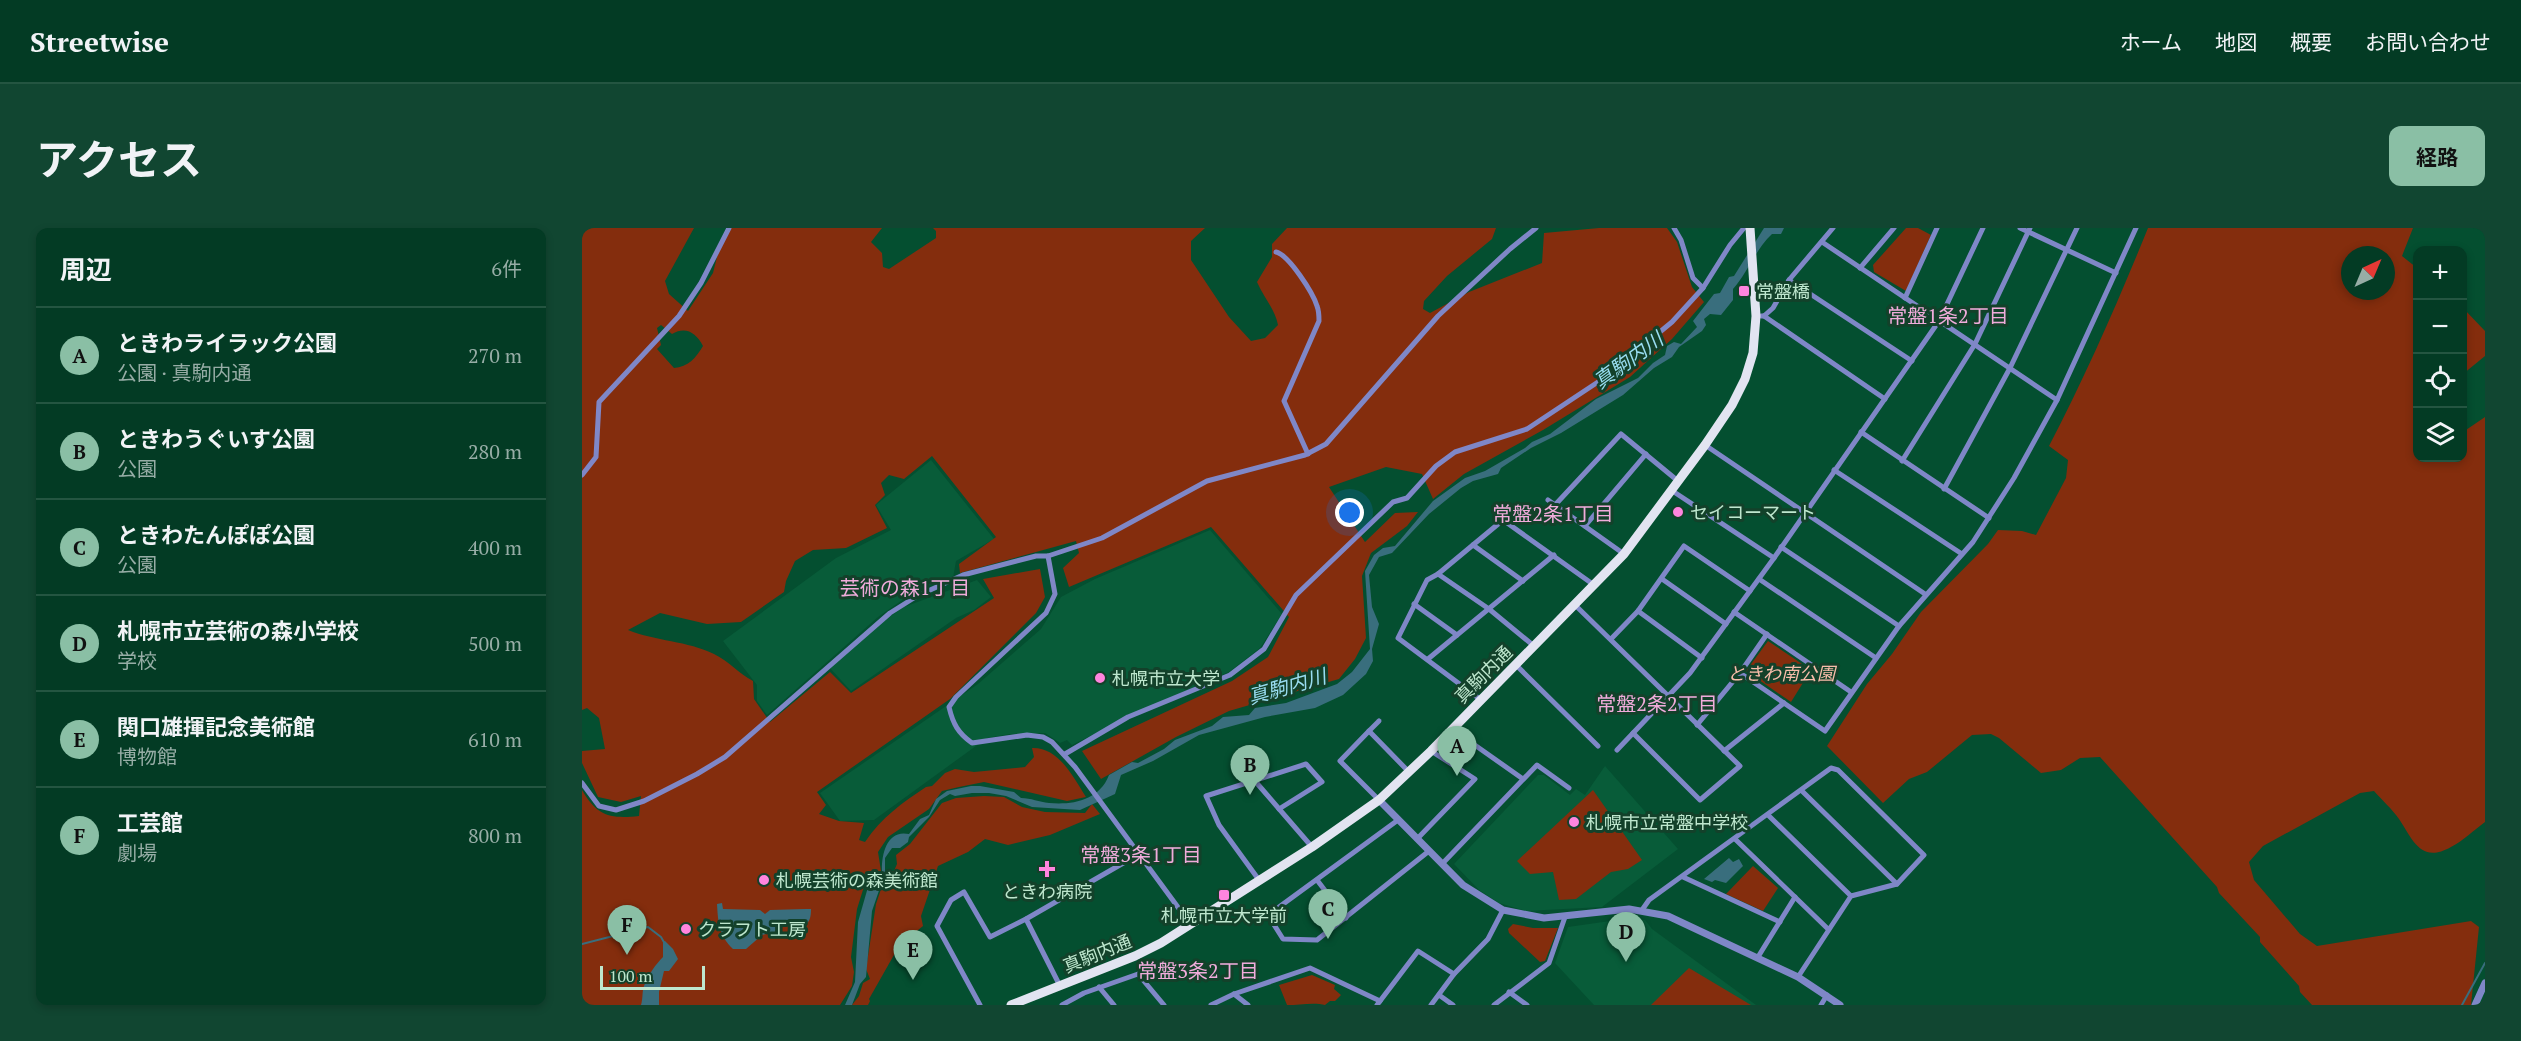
<!DOCTYPE html>
<html lang="ja">
<meta charset="utf-8">
<style>
:root{--surface:#033b24;--page:#114631;--text:#f1f3f6;--muted:#97ada6;--line:#245541;--accent:#8abfa5}
body{margin:0;font-family:"PT Serif","Noto Sans JP",serif;background:var(--page);color:var(--text)}
.controls{position:absolute;right:18px;top:18px;display:grid;overflow:hidden;border-radius:12px;box-shadow:0 3px 9px #0003}
.controls button{width:54px;height:54px;display:grid;place-items:center;padding:0;border:0;border-bottom:2px solid var(--line);background:var(--surface);color:var(--text);font:30px sans-serif}
.compass{position:absolute;left:1759px;top:18px;width:54px;height:54px;border-radius:50%;background:var(--surface);box-shadow:0 3px 9px #0003;rotate:44deg}
.scale{position:absolute;left:18px;bottom:15px;width:105px;box-sizing:border-box;padding-left:6px;border:3px solid #bee7ce;border-top:0;font-size:16px;line-height:21px;white-space:nowrap;color:#bee7ce;-webkit-text-stroke:4px #13412a;paint-order:stroke}
.you{position:absolute;left:768px;top:285px;width:21px;height:21px;margin:-15px;border:4px solid #fff;border-radius:50%;background:#1a73e8;box-shadow:0 0 0 9px #1a73e833}
.badge{display:grid;place-items:center;width:39px;height:39px;border-radius:50%;background:var(--accent);color:#111;font-size:20px;font-weight:700}
.pin{position:absolute;translate:-50% -50px;filter:drop-shadow(0 2px 3px #0008)}
.pin::after{content:'';position:absolute;top:32px;width:21px;height:18px;background:inherit;clip-path:polygon(0 0,100% 0,50% 100%)}
.list{margin:0;padding:0;list-style:none}
h2{display:flex;justify-content:space-between;align-items:center;height:78px;margin:0;padding:0 24px;font-size:26px}
h2 small{font-size:20px;font-weight:400;color:var(--muted)}
.list li{display:grid;grid-template-columns:39px 1fr auto;gap:18px;align-items:center;box-sizing:border-box;height:96px;padding:0 24px;border-top:2px solid var(--line)}
.list b{display:block;font-size:22px;white-space:nowrap}
.list p{margin:0;font-size:20px;white-space:nowrap;color:var(--muted)}
.list em{font-size:20px;font-style:normal;color:var(--muted)}
.icon{flex:none;width:33px;height:33px;fill:none;stroke:currentColor;stroke-width:2;stroke-linecap:round;stroke-linejoin:round}
.map{position:relative;flex:none;width:1903px;height:777px;overflow:hidden;border-radius:12px}
header{display:flex;align-items:center;gap:36px;box-sizing:border-box;height:84px;padding:0 30px;background:var(--surface);border-bottom:2px solid var(--line)}
header strong{font-size:28px}
nav{display:flex;gap:33px;margin-inline-start:auto;font-size:21px}
.intro{display:flex;align-items:center;justify-content:space-between;box-sizing:border-box;height:144px;padding:0 36px}
h1{margin:0;font-size:42px}
.button{padding:15px 27px;border-radius:12px;background:var(--accent);color:#111;font-size:21px;font-weight:700}
main{display:flex;gap:36px;padding:0 36px}
aside{flex:1;background:var(--surface);border-radius:12px;box-shadow:0 3px 9px #0003}
.map>svg:first-child{display:block}
.built{fill:#085c39}
.green{fill:#842d0d;fill-rule:evenodd}
.water{fill:#396e7d}
.lines{fill:none;stroke-linecap:round;stroke-linejoin:round}
.stream{stroke:#396e7d;stroke-width:2}
.minor{stroke:#7f87c7;stroke-width:5}
.tertiary{stroke:#7f87c7;stroke-width:7}
.trunk{stroke:#e2e4f1;stroke-width:9}
.poi-dot{fill:#ff85de;stroke:#13412a;stroke-width:2}
.labels{text-anchor:middle;dominant-baseline:central;stroke-width:6;stroke-linejoin:round;paint-order:stroke}
.poi-label{font-size:18px;fill:#bee7ce;stroke:#13412a;text-anchor:start}
.park-label{font-size:18px;font-style:italic;fill:#f8bdaa;stroke:#13412a}
.street-label{font-size:18px;fill:#bee7ce;stroke:#13412a}
.neighbourhood-label{font-size:20px;fill:#f0acdb;stroke:#13412a}
.water-label{font-size:20px;font-style:italic;fill:#99ddf1;stroke:#13412a}
</style>
<header>
<strong>Streetwise</strong>
<nav><a>ホーム</a><a>地図</a><a>概要</a><a>お問い合わせ</a></nav>
</header>
<div class="intro"><h1>アクセス</h1><a class="button">経路</a></div>
<main>
<aside>
<h2>周辺<small>6件</small></h2>
<ul class="list">
<li><span class="badge">A</span><div><b>ときわライラック公園</b><p>公園 · 真駒内通</p></div><em>270 m</em></li>
<li><span class="badge">B</span><div><b>ときわうぐいす公園</b><p>公園</p></div><em>280 m</em></li>
<li><span class="badge">C</span><div><b>ときわたんぽぽ公園</b><p>公園</p></div><em>400 m</em></li>
<li><span class="badge">D</span><div><b>札幌市立芸術の森小学校</b><p>学校</p></div><em>500 m</em></li>
<li><span class="badge">E</span><div><b>関口雄揮記念美術館</b><p>博物館</p></div><em>610 m</em></li>
<li><span class="badge">F</span><div><b>工芸館</b><p>劇場</p></div><em>800 m</em></li>
</ul>
</aside>
<div class="map">
<svg width="1903" height="777" viewBox="0 0 1903 777">
<rect width="100%" height="100%" fill="#044f30"/>
<!-- built -->
<g class="built">
<polygon points="349,232 412,311 374,333 371,350 336,361 296,389 185,487 175,473 175,457 141,413 254,330 309,302 294,277"/>
<polygon points="628,302 700,386 678,420 647,444 569,478 490,517 485,512 478,515 463,505 428,506 405,510 292,592 258,593 238,565 396,456 459,401 479,369 513,351"/>
<polygon points="395,352 409,369 392,382 374,390 269,463 248,440 299,395 322,379"/>
<polygon points="1023,538 1096,621 1020,679 944,683 917,675 897,662 872,636 956,547 962,547 988,567 994,561 1003,567"/>
<polygon points="1049,690 1063,692 1070,701 1174,777 1012,777 973,735 986,699"/>
</g>
<!-- green -->
<g class="green">
<path d="M0 0H112L83 53 87 66 106 83 131 45 140 9 149 0H300L289 14 300 25 301 39 307 41 354 10V3L351 0H623L609 13V32L647 89 669 113 683 110 696 97C693 81 682 70 675 54L690 29V16L705 0H914L910 11 865 48 842 73 841 81 848 85 887 64 960 35 962 5 1017 0H1085L1095 14 1110 59 1122 74 1090 111 1048 149 961 202 882 246 851 271 840 246 804 239 747 259 783 314 813 285 836 284 825 298 789 325 780 348 784 410 773 431 757 451 647 483 594 509 519 551 500 523 650 453 686 429 707 389 629 299 487 359 481 340 497 325 494 313 378 345 377 336 414 309 350 228 322 251 307 247 299 255 303 267 293 277 305 300 264 320 231 322 213 333 204 353 202 364 159 394 125 396 78 385 46 402C73 413 106 413 132 426 147 433 157 446 171 453L172 471 188 494 248 444 269 465 412 370 401 351 458 341 463 369 454 385 368 471 235 564 244 577 237 586 257 593 282 595 277 612 283 614C300 589 320 575 344 559L350 558 363 545 373 541 392 544 443 539 452 529 450 520C477 519 491 549 504 569L485 573 402 554 377 559 360 563 347 581 306 609 296 624 299 643 285 649 275 681 269 729 272 744 270 758 258 777H0V562C15 588 28 591 57 588L59 568 39 574 16 569 0 535V523L23 521 17 490 5 480 0 482ZM79 97 90 106C104 98 114 105 121 118 114 130 106 139 92 140L75 121 79 117 75 100Z"/>
<polygon points="1324,0 1336,0 1349,7 1324,63 1292,44 1291,37"/>
<path d="M1566 0H1831L1820 28 1835 40 1836 230H1880L1881 204 1903 189V594C1892 602 1881 613 1869 619 1839 636 1831 612 1817 591 1810 581 1800 572 1792 563L1778 565 1681 618 1667 634 1672 652 1718 706 1735 718 1889 693 1897 699 1889 777H1730L1718 764 1717 758 1678 714V709L1637 665 1635 659 1518 529 1498 530 1479 542 1459 545 1417 510 1409 506 1390 507 1345 544 1327 551 1301 575 1245 518 1285 456 1310 426 1339 384 1406 316 1416 302 1440 303 1454 307 1484 250 1486 232 1467 218C1504 147 1536 74 1566 0ZM1768 27H1804V63H1768Z"/>
<polygon points="1881,80 1903,103 1903,128 1881,146"/>
<polygon points="1186,413 1229,442 1209,474 1164,443"/>
<polygon points="1011,562 1060,632 1046,641 1029,644 994,671 977,672 971,644 948,646 935,633"/>
<polygon points="402,568 422,569 440,579 463,584 503,585 510,576 518,586 468,607 426,617 403,611 386,624 356,638 339,688 341,698 330,707 321,711 287,771 288,773 286,777 270,777 277,768 281,755 288,751 284,741 294,676 304,646 312,643 315,636 314,627 328,616 360,575 374,570"/>
<polygon points="1171,638 1196,660 1181,683 1144,666"/>
<polygon points="931,696 951,700 976,700 963,733 958,734 927,705 926,701"/>
<polygon points="1107,740 1169,777 1069,777"/>
<path d="M730 747 753 757 752 761 759 767 753 773H748L743 777C732 774 718 777 705 777L697 757Z"/>
</g>
<!-- water -->
<g class="water">
<path d="M1182 0H1202L1199 6H1190C1173 22 1166 44 1151 61V72L1139 87 1128 86 1122 91 1124 97 1120 103 1097 119 1090 129 1072 140 1041 167 979 205 949 220 919 240 916 246 891 253 879 260 847 286 810 325 797 329 787 347 790 379 797 396 790 421 791 433 784 446 761 467 733 480 683 489 617 507 571 533 539 547 533 566 498 582 450 579 424 568 407 565H390L373 568 368 566 358 572 347 589 327 609 326 614 318 620H310L303 630V645L290 683 284 749 278 756 270 777H263L273 754 276 694 288 652 295 650 300 645C299 628 304 601 327 606L338 591 347 587 354 571 365 563 389 558H398L432 564 439 570C449 570 457 574 467 575 490 577 517 573 527 547L550 534 556 535 582 521 593 512 630 498 641 489 667 487 673 480 704 475 755 456 770 444 788 421 783 343 792 327 801 320 813 318 851 273 883 250 903 243 943 220 950 214 968 206 1014 171 1056 150 1071 135 1083 127 1085 118 1092 114 1099 116 1115 99 1111 93 1132 66 1138 65 1147 49 1152 48Z"/>
<polygon points="1147,630 1151,634 1157,631 1161,638 1144,655 1133,652 1130,654 1122,651"/>
<path d="M140 675 141 681 178 682 183 686 188 682 224 681H229C229 689 228 694 221 699L207 697 200 698 196 703 180 707 164 721H151C137 708 136 694 135 676Z"/>
<path d="M83 713 91 721 96 731 87 743H82L77 764V777H59C61 771 60 763 62 758 66 747 74 736 81 729V714Z"/>
</g>
<g class="lines">
<!-- stream -->
<g class="stream">
<polyline points="0,716 66,699 79,709 83,716"/>
<polyline points="1880,777 1903,735"/>
</g>
<!-- minor -->
<g class="minor">
<polyline points="1092,0 1099,12 1111,50 1121,60"/>
<polyline points="1438,0 1534,45"/>
<polyline points="1240,14 1475,172"/>
<path d="M694 24C707 27 731 65 735 78 737 83 737 89 737 93L702 173 726 226"/>
<polyline points="1278,40 1312,0"/>
<polyline points="1207,52 1330,133"/>
<polyline points="1323,70 1355,0"/>
<polyline points="1179,88 1182,88 1191,80 1207,52 1251,0"/>
<polyline points="1182,88 1303,171"/>
<polyline points="1279,204 1407,290"/>
<polyline points="1123,217 1343,366"/>
<polyline points="1320,233 1393,116 1448,0"/>
<polyline points="1252,242 1380,326"/>
<polyline points="0,247 14,229 17,174 97,88 119,55 147,0"/>
<polyline points="1362,261 1428,140 1495,0"/>
<polyline points="1089,262 1192,330"/>
<polyline points="966,272 1042,326"/>
<polyline points="973,277 1039,206 1096,253"/>
<polyline points="1003,298 1064,226"/>
<polyline points="891,317 941,353"/>
<polyline points="1199,319 1317,398"/>
<path d="M466 328 473 366 464 385 374 469 367 479C371 496 376 505 390 515L445 507 461 509 470 514 493 539 609 697"/>
<polyline points="856,346 907,381 952,418"/>
<polyline points="1080,351 1144,396"/>
<polyline points="1177,351 1294,430"/>
<polyline points="832,376 875,407"/>
<polyline points="993,377 1158,538 1118,572 1051,505"/>
<polyline points="1056,383 1120,430"/>
<polyline points="1152,384 1269,464"/>
<polyline points="1029,411 1056,383 1102,318 1168,363"/>
<polyline points="846,431 972,327"/>
<polyline points="934,437 1016,518"/>
<polyline points="1158,445 1243,503 1317,398 1391,314 1432,250 1475,172 1554,0"/>
<polyline points="899,472 816,410 845,352 856,346 921,292 1012,357"/>
<polyline points="1115,497 1158,445 1185,406"/>
<polyline points="870,501 941,551"/>
<polyline points="787,503 797,493"/>
<polyline points="1035,522 1108,445 1192,330 1357,93 1401,0"/>
<polyline points="1142,523 1202,475"/>
<polyline points="483,526 546,489 648,447 682,421 714,367 811,274 825,270 854,238 873,224 945,201 1022,150 1090,94 1121,60 1148,17 1162,0"/>
<polyline points="673,553 730,619"/>
<polyline points="0,555 17,578 34,582 62,573 115,546 143,529 308,385 335,368 381,347 454,328 466,328 520,310 625,253 723,227 744,216 856,88 928,21 954,0"/>
<polyline points="1220,563 1315,656"/>
<polyline points="797,572 758,533 787,503 827,544"/>
<polyline points="1186,587 1269,668"/>
<polyline points="816,592 686,687 701,711 735,712 847,623"/>
<polyline points="835,611 893,551 849,523"/>
<polyline points="1153,611 1246,701"/>
<polyline points="860,636 955,537 987,560"/>
<polyline points="1101,649 1198,694"/>
<polyline points="677,652 637,597 624,568 724,536 740,554 697,581"/>
<polyline points="735,652 764,690"/>
<polyline points="1060,682 1067,672 1249,540 1256,542 1342,627 1315,656 1269,668 1216,749"/>
<polyline points="444,691 478,758"/>
<polyline points="1176,729 1213,669"/>
<polyline points="517,759 532,777"/>
<polyline points="927,764 945,777"/>
<polyline points="652,766 666,777"/>
<polyline points="857,767 871,777"/>
<polyline points="398,777 355,698 369,672 382,664 408,709 444,691 557,626"/>
<polyline points="480,777 502,765 556,746 582,777"/>
<polyline points="629,777 652,766 728,740 798,773"/>
<polyline points="795,777 836,723 872,746"/>
<polyline points="849,777 872,746 906,711 921,682"/>
<polyline points="912,777 967,735 983,689"/>
<polyline points="1239,777 1245,767"/>
</g>
<!-- tertiary -->
<g class="tertiary">
<polyline points="797,572 881,657 921,682 962,690 1047,681 1086,688 1216,749 1258,777"/>
<polyline points="1893,777 1903,755"/>
</g>
<!-- trunk -->
<polyline class="trunk" points="429,777 553,728 579,715 730,619 797,572 849,523 1042,326 1123,217 1150,177 1163,151 1171,125 1174,88 1168,0"/>
</g>
<!-- markers -->
<g class="poi-dot">
<rect x="1156" y="57" width="12" height="12" rx="3"/>
<circle cx="1096" cy="284" r="6"/>
<circle cx="518" cy="450" r="6"/>
<circle cx="992" cy="594" r="6"/>
<path d="M462 632h6v6h6v6h-6v6h-6v-6h-6v-6h6z"/>
<circle cx="182" cy="652" r="6"/>
<rect x="636" y="661" width="12" height="12" rx="3"/>
<circle cx="104" cy="701" r="6"/>
</g>
<g class="labels">
<!-- poi labels -->
<g class="poi-label">
<text x="1174" y="63">常盤橋</text>
<text x="1108" y="284">セイコーマート</text>
<text x="530" y="450">札幌市立大学</text>
<text x="1004" y="594">札幌市立常盤中学校</text>
<text x="194" y="652">札幌芸術の森美術館</text>
<text x="465" y="663" text-anchor="middle">ときわ病院</text>
<text x="642" y="687" text-anchor="middle">札幌市立大学前</text>
<text x="116" y="701">クラフト工房</text>
</g>
<!-- park labels -->
<g class="park-label">
<text x="1199" y="445">ときわ南公園</text>
</g>
<!-- street labels -->
<g class="street-label">
<text transform="translate(901 446) rotate(-45)">真駒内通</text>
<text transform="translate(515 725) rotate(-22)">真駒内通</text>
</g>
<!-- neighbourhood labels -->
<g class="neighbourhood-label">
<text x="1366" y="87">常盤1条2丁目</text>
<text x="971" y="285">常盤2条1丁目</text>
<text x="323" y="359">芸術の森1丁目</text>
<text x="1075" y="475">常盤2条2丁目</text>
<text x="559" y="626">常盤3条1丁目</text>
<text x="616" y="742">常盤3条2丁目</text>
</g>
<!-- water labels -->
<g class="water-label">
<text transform="translate(1046 132) rotate(-36)">真駒内川</text>
<text transform="translate(705 458) rotate(-16)">真駒内川</text>
</g>
</g>
</svg>
<div class="controls">
<button>+</button>
<button>−</button>
<button><svg class="icon" aria-label="locate" viewBox="0 0 24 24"><circle cx="12" cy="12" r="6"/><path d="M12 2v4M12 18v4M2 12h4M18 12h4"/></svg></button>
<button><svg class="icon" aria-label="layers" viewBox="0 0 24 24"><path d="M12 4l9 5-9 5-9-5zM3 14l9 5 9-5"/></svg></button>
</div>
<svg class="compass" viewBox="-18 -18 36 36"><path d="M0-13l5 13h-10z" fill="#e53935"/><path d="M0 13l5-13h-10z" fill="#97ada6"/></svg>
<div class="scale">100 m</div>
<div class="you"></div>
<div class="pin badge" style="left:875px;top:548px">A</div>
<div class="pin badge" style="left:668px;top:567px">B</div>
<div class="pin badge" style="left:746px;top:711px">C</div>
<div class="pin badge" style="left:1044px;top:734px">D</div>
<div class="pin badge" style="left:331px;top:752px">E</div>
<div class="pin badge" style="left:45px;top:727px">F</div>
</div>
</main>
